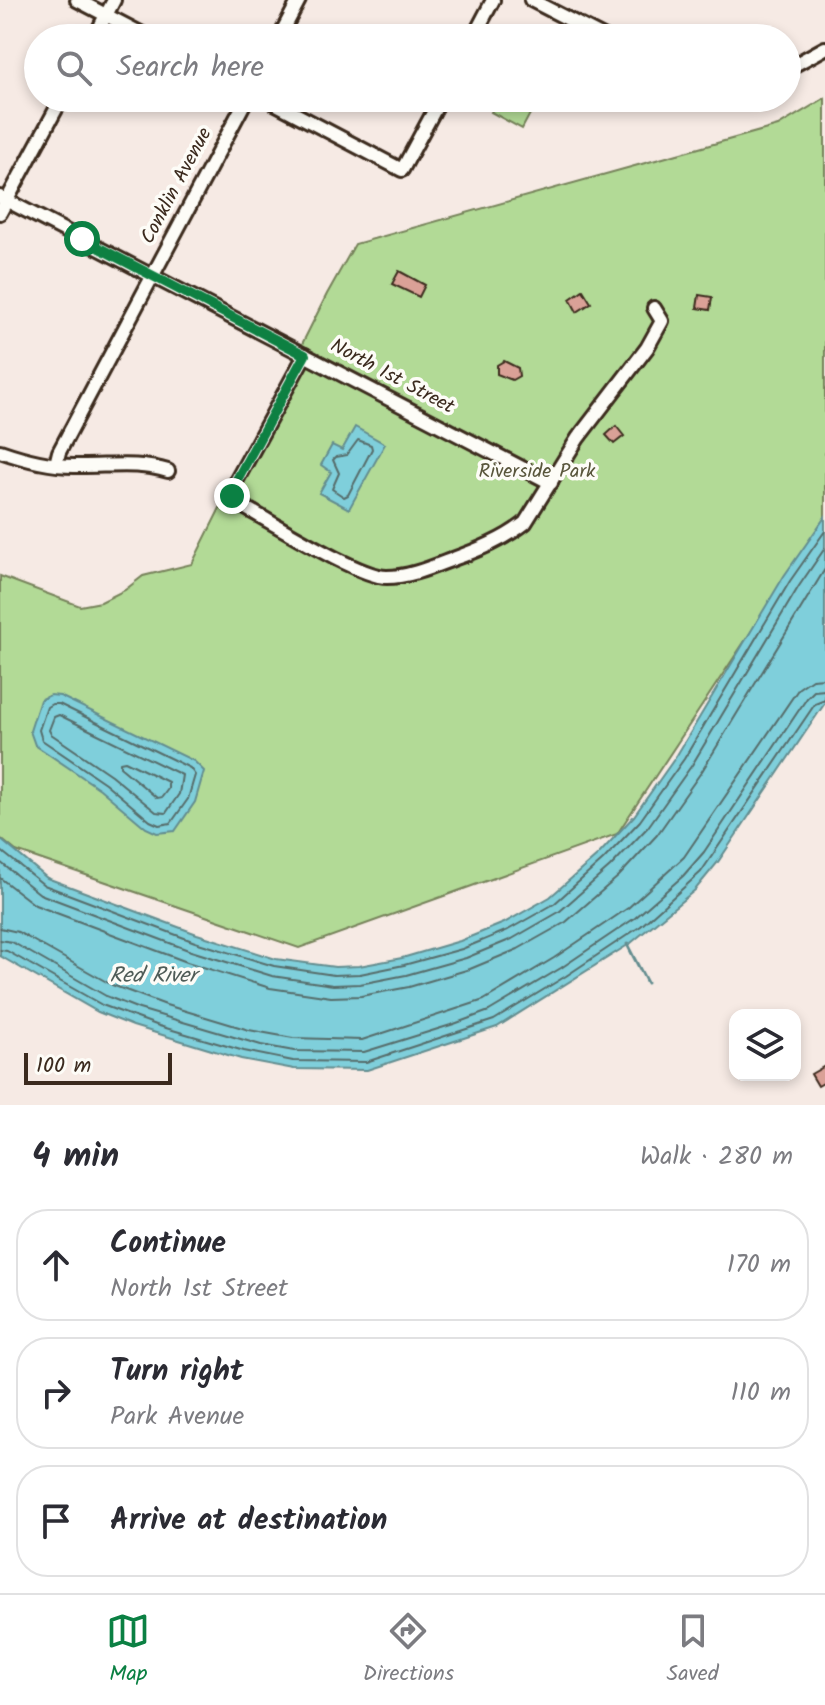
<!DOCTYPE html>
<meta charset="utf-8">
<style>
:root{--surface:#fff;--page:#f2f2f3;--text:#2b2b33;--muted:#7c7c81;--line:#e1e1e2;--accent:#0b8043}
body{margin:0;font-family:Kalam,sans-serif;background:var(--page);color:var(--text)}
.controls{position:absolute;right:24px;bottom:24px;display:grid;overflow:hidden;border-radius:16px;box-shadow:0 4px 12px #0003}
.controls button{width:72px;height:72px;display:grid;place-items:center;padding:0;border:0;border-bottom:2px solid var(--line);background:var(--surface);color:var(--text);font:40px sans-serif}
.scale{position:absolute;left:24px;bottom:20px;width:148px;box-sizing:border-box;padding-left:8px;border:4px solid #3b2a1e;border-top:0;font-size:22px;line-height:28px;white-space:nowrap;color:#3b2a1e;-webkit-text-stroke:6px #fdfcf7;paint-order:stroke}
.stop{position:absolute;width:24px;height:24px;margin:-18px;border:6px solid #0b8043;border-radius:50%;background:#fff}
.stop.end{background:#0b8043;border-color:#fff;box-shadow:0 2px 8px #0008}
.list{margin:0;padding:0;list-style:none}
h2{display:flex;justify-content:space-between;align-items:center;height:104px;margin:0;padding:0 32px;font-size:34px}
h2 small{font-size:26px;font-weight:400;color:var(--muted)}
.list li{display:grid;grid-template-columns:52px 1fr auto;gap:24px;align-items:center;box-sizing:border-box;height:112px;margin:0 16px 16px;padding:0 16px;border:2px solid var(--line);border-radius:32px}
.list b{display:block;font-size:30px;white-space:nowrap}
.list p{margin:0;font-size:26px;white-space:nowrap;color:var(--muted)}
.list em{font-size:26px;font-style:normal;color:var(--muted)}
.icon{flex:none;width:44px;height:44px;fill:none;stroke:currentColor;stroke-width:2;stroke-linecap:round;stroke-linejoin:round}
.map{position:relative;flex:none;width:825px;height:1105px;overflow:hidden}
.search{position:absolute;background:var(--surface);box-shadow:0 4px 12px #0003;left:24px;right:24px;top:24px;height:88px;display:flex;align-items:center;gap:20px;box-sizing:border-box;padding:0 28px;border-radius:44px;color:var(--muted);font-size:30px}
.sheet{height:488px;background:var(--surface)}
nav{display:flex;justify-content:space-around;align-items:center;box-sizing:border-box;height:112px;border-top:2px solid var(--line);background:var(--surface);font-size:22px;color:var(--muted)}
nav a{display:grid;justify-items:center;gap:4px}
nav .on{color:var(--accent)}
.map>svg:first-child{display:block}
.green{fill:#b2da96;stroke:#76825a;stroke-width:2}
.water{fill:#7fcfdb;stroke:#648d8f;stroke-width:2}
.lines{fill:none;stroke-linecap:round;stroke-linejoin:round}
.shore{stroke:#566c6a;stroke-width:2}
.stream{stroke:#648d8f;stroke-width:3}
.building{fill:#daa197;stroke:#3b2a1e;stroke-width:2}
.minor-casing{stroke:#3b2a1e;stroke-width:18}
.minor{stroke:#fdfcf7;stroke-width:12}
.route{stroke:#0b8043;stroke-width:10}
.labels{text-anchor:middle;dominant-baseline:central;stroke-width:7;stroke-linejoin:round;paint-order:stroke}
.street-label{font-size:20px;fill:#3b2a1e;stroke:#fdfcf7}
.park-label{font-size:20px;fill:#59563c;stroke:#fdfcf7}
.water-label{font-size:22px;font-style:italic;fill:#4f5c57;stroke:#fdfcf7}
</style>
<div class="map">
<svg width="825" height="1105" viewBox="0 0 825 1105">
<rect width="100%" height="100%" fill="#f6eae4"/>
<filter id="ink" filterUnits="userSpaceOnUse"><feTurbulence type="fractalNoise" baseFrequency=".0125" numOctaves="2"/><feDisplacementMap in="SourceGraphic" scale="16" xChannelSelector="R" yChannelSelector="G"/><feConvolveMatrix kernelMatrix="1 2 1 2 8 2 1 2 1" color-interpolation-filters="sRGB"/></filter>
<g filter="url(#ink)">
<!-- green -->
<g class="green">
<polygon points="499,98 530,114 522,129 491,112"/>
<polygon points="825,98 825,520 617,834 299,948 16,851 0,838 0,576 80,606 101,602 125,590 143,576 192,564 327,294 355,244 778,126"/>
</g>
<!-- water -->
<g class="water">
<polygon points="355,427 385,444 349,509 319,493 331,472 321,465 332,445 342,450"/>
<polygon points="825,517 825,703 718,862 695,890 631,943 497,1027 367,1070 294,1069 241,1059 133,1026 98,1012 0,956 0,839 47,878 197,934 276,959 335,967 359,966 402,958 460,941 504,923 550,897 598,855 634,816 677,755 784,576"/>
<polygon points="50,695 60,696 194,761 204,771 195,802 175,831 157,833 146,828 100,789 35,745 30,731 40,700"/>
</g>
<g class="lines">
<!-- shore -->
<g class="shore">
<polygon points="358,440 371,445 372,449 348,495 344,497 332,489 339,473 333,460 336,457 347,455"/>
<polygon points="52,704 59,704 190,768 195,775 188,799 171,823 159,825 150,821 105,783 42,740 39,730 47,707"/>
<polygon points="59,715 182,775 179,794 166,813 156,812 111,775 51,734 49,730 54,717"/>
<polygon points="125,761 168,782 168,789 162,797 157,798 120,767 120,762"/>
<polyline points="0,850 44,885 195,942 274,966 334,975 360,974 404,965 462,949 508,930 554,904 603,860 640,821 684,759 790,581 825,531"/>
<polyline points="0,862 40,894 191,951 272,976 333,985 360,984 406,975 466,958 512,939 559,912 610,867 648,827 692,765 799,586 825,548"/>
<polyline points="0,878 35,905 187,962 270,988 331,997 361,996 409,987 470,969 518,949 566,922 619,876 657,835 702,771 825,569"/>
<polyline points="0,928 18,932 112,985 166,1005 249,1030 293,1038 362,1040 484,1000 554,958 628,908 684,857 799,688 812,679 825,678"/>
<polyline points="0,940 12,942 106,996 139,1009 261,1045 294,1051 364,1052 454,1024 489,1011 561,968 635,918 683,876 704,852 807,698 814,691 825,690"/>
<polyline points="0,950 7,951 102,1005 159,1026 244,1051 293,1061 366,1062 494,1020 566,976 641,926 701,872 815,704 825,700"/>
</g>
<!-- stream -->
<polyline class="stream" points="627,944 647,983"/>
</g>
<!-- building -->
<g class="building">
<polygon points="399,271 425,285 419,297 392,284"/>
<polygon points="583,290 591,303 577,312 570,299"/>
<polygon points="699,295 712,297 710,310 697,308"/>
<polygon points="504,361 518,368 519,376 512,380 497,374 497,365"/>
<polygon points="616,426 624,436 614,444 606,435"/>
<polygon points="825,1066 825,1082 818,1086 811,1074"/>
</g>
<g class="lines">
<defs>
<g id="minor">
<polyline points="77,0 150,38"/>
<polyline points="531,0 605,38"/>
<polyline points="94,38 114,0"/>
<polyline points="279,38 299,0"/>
<polyline points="473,38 493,0"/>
<polyline points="787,69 825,48"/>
<polyline points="265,98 402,170 441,98"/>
<polyline points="722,98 732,98"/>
<polyline points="0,197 551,483"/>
<polyline points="0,213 62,98"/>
<path d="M305 355 234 485 232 496 242 506C272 522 358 577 387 577 409 577 432 567 453 559 478 550 503 540 525 523L578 438 647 348 662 321 654 308"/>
<path d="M0 451C23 459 49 466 74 466 106 467 137 461 168 471"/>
<polyline points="56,464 59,452 247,98"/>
</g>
</defs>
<!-- minor casing -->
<use href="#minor" class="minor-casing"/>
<!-- minor -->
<use href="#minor" class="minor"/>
</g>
</g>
<g class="lines" filter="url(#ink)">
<!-- route -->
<polyline class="route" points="82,239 305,355 234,485 232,496"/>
</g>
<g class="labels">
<!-- street labels -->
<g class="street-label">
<text transform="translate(177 186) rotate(-62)">Conklin Avenue</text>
<text transform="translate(392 377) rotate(28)">North 1st Street</text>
</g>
<!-- park labels -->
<g class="park-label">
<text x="537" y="472">Riverside Park</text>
</g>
<!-- water labels -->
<g class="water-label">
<text x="153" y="976">Red River</text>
</g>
</g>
</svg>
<div class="controls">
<button><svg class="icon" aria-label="layers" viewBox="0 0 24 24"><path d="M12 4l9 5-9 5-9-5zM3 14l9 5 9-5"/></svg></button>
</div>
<div class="scale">100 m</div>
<div class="stop" style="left:82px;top:239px"></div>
<div class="stop end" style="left:232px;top:496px"></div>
<div class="search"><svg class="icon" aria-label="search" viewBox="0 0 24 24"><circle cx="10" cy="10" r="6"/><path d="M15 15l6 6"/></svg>Search here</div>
</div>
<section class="sheet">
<h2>4 min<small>Walk · 280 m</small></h2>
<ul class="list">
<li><svg class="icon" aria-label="ahead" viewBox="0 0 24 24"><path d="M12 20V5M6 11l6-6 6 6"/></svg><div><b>Continue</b><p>North 1st Street</p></div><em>170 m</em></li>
<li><svg class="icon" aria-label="right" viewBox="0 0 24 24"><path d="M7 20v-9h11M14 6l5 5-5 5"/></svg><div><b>Turn right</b><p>Park Avenue</p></div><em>110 m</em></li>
<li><svg class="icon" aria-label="arrive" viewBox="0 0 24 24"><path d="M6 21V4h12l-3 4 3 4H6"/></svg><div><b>Arrive at destination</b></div></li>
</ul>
</section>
<nav>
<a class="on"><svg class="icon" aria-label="map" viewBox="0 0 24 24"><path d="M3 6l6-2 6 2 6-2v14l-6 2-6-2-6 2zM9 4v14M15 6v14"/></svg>Map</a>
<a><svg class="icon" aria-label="directions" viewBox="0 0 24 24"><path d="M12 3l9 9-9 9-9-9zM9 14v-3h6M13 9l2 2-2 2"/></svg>Directions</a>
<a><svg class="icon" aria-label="saved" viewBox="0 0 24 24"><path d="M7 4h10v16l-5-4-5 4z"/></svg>Saved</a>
</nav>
